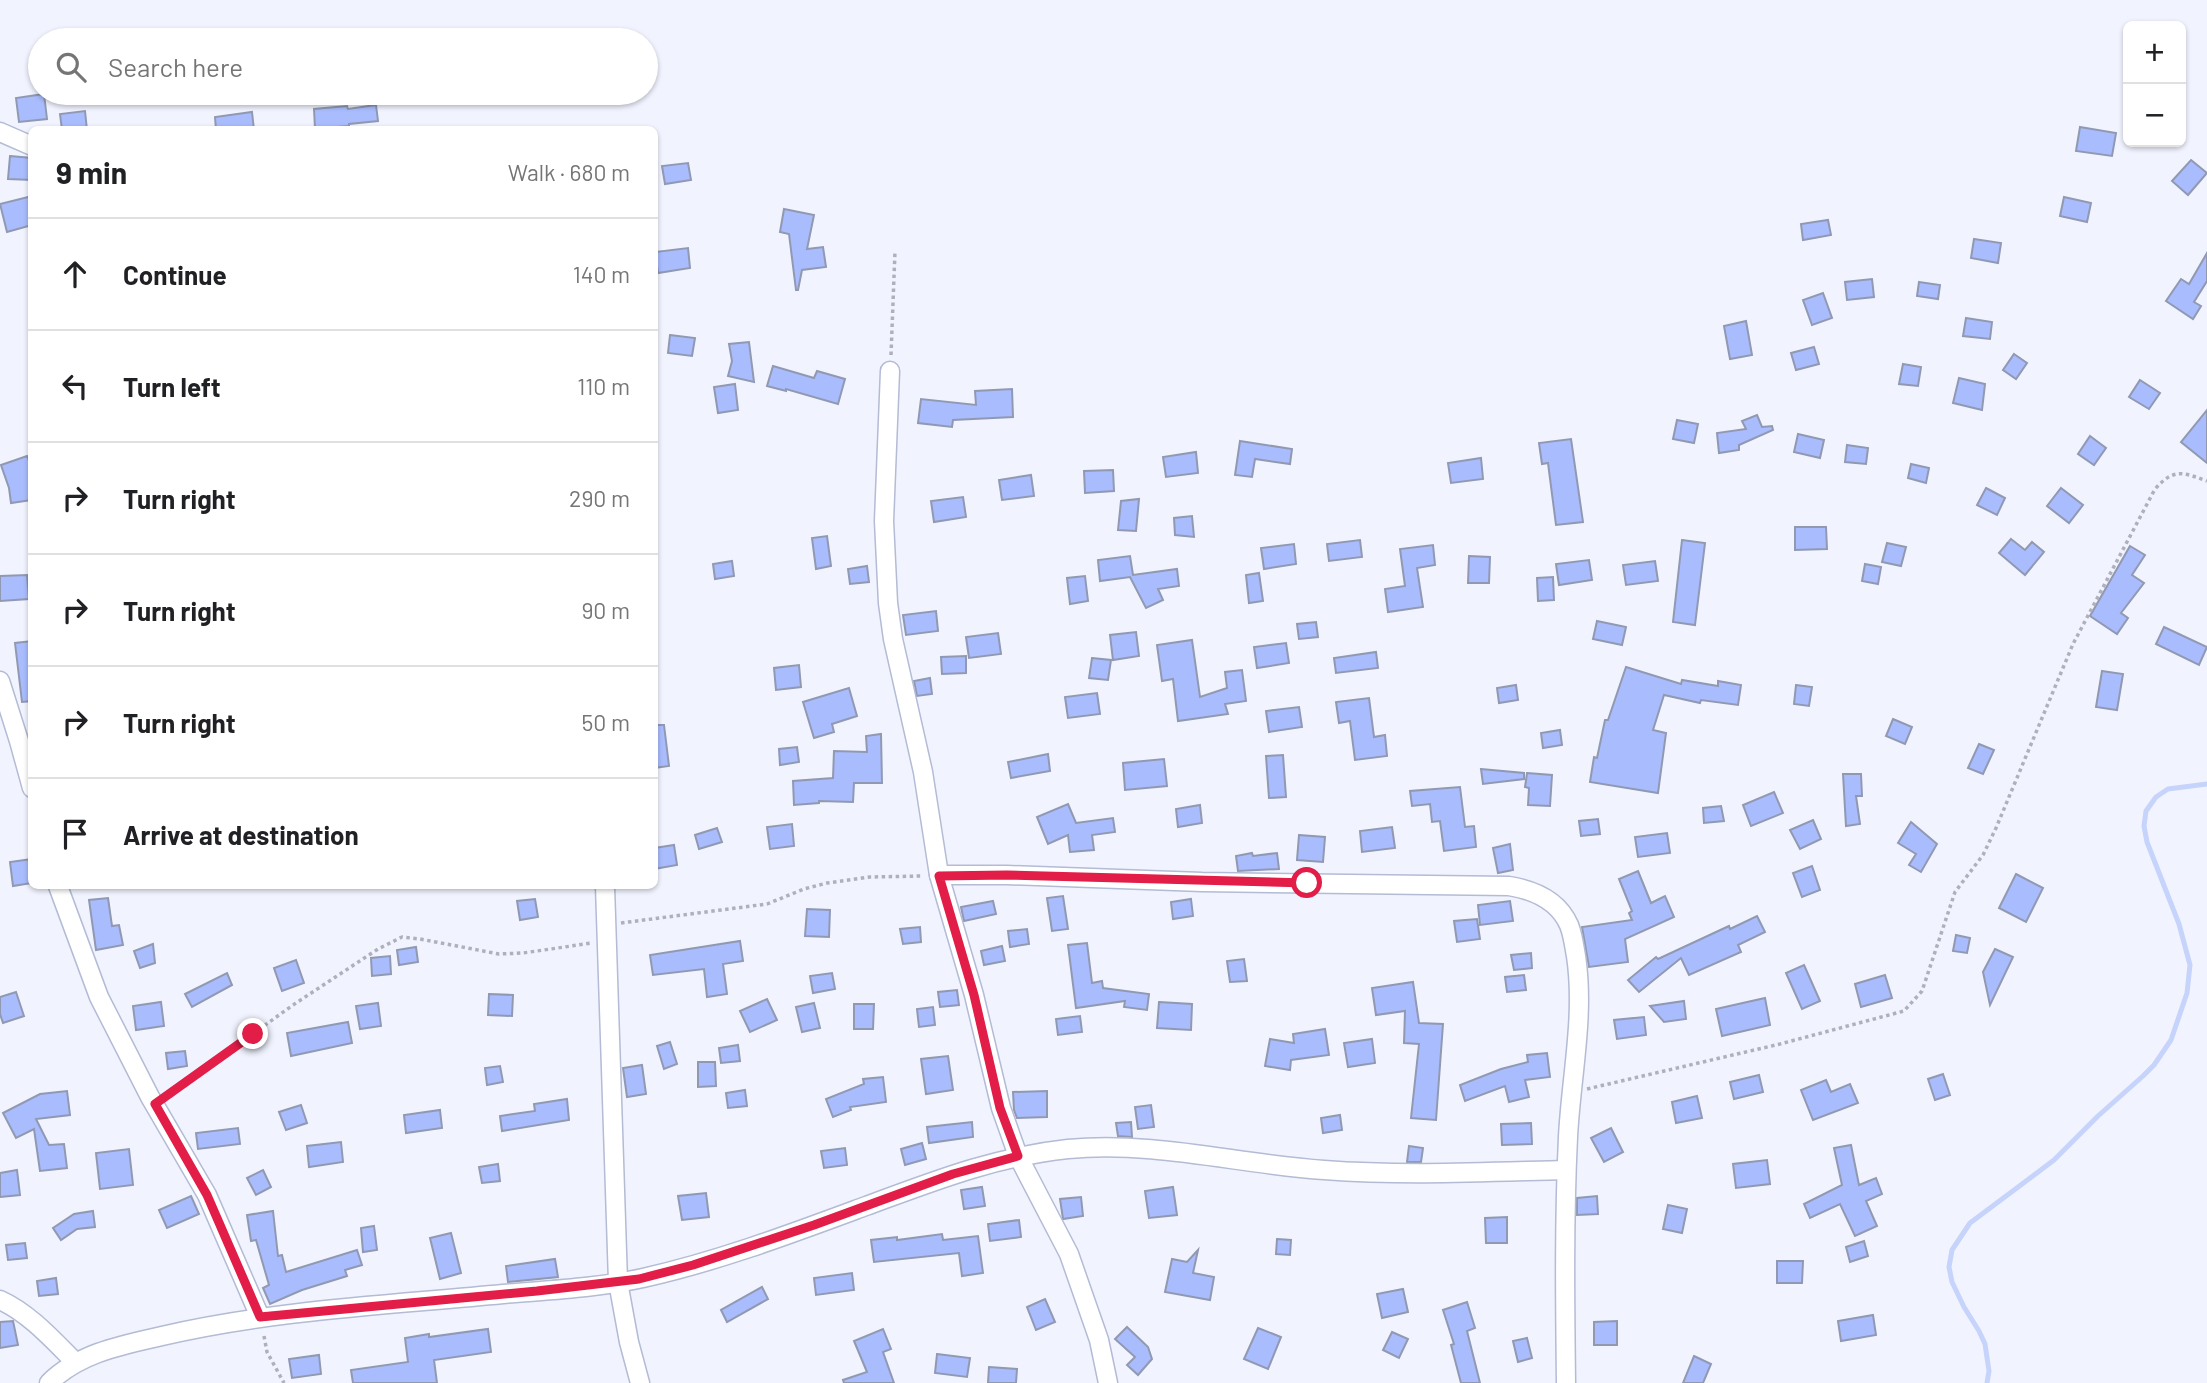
<!DOCTYPE html>
<meta charset="utf-8">
<style>
:root{--surface:#fff;--page:#f2f2f2;--text:#202124;--muted:#757577;--line:#e0e0e0}
body{margin:0;font-family:Barlow,sans-serif;background:var(--page);color:var(--text)}
.controls{position:absolute;right:21px;top:21px;display:grid;overflow:hidden;border-radius:10px;box-shadow:0 2px 5px #0004}
.controls button{width:63px;height:63px;display:grid;place-items:center;padding:0;border:0;border-bottom:2px solid var(--line);background:var(--surface);color:var(--text);font:35px sans-serif}
.stop{position:absolute;width:21px;height:21px;margin:-16px;border:5px solid #e11d48;border-radius:50%;background:#fff}
.stop.end{background:#e11d48;border-color:#fff;box-shadow:0 2px 7px #0008}
.list{margin:0;padding:0;list-style:none}
h2{display:flex;justify-content:space-between;align-items:center;height:91px;margin:0;padding:0 28px;font-size:30px}
h2 small{font-size:23px;font-weight:400;color:var(--muted)}
.list li{display:grid;grid-template-columns:46px 1fr auto;gap:21px;align-items:center;box-sizing:border-box;height:112px;padding:0 28px;border-top:2px solid var(--line)}
.list b{display:block;font-size:26px;white-space:nowrap}
.list em{font-size:23px;font-style:normal;color:var(--muted)}
.icon{flex:none;width:38px;height:38px;fill:none;stroke:currentColor;stroke-width:2;stroke-linecap:round;stroke-linejoin:round}
.map{position:relative;flex:none;width:2207px;height:1383px;overflow:hidden}
.search{position:absolute;background:var(--surface);box-shadow:0 2px 5px #0004;left:28px;top:28px;width:630px;height:77px;display:flex;align-items:center;gap:18px;box-sizing:border-box;padding:0 24px;border-radius:38px;color:var(--muted);font-size:26px}
.panel{position:absolute;background:var(--surface);box-shadow:0 2px 5px #0004;left:28px;top:126px;width:630px;height:763px;border-radius:10px}
.map>svg:first-child{display:block}
.lines{fill:none;stroke-linecap:round;stroke-linejoin:round}
.stream{stroke:#c6d3fb;stroke-width:5}
.building{fill:#a9bcfe;stroke:#9199b2;stroke-width:2}
.minor-casing{stroke:#b3bbd5;stroke-width:21}
.path{stroke:#aeb1bb;stroke-width:3.5;stroke-dasharray:3.5 3.5;stroke-linecap:butt}
.minor{stroke:#fff;stroke-width:18}
.route{stroke:#e11d48;stroke-width:9}
</style>
<div class="map">
<svg width="2207" height="1383" viewBox="0 0 2207 1383">
<rect width="100%" height="100%" fill="#f1f4ff"/>
<g class="lines">
<!-- stream -->
<polyline class="stream" points="1987,1383 1989,1371 1985,1344 1979,1331 1964,1307 1952,1282 1949,1267 1952,1250 1970,1223 2054,1160 2098,1116 2143,1076 2154,1065 2171,1040 2187,993 2190,965 2179,924 2147,842 2144,826 2146,811 2156,797 2168,789 2207,784"/>
</g>
<!-- building -->
<g class="building">
<polygon points="44,94 47,119 19,122 16,98"/>
<polygon points="376,105 378,121 349,124 349,126 315,129 314,109 347,106 348,109"/>
<polygon points="85,111 87,130 62,130 60,114"/>
<polygon points="252,112 254,130 216,130 215,117"/>
<polygon points="2080,127 2116,133 2112,156 2076,151"/>
<polygon points="10,156 32,158 32,180 8,179"/>
<polygon points="2191,160 2207,173 2188,195 2172,181"/>
<polygon points="688,163 691,180 665,184 662,166"/>
<polygon points="32,196 32,225 7,232 0,204"/>
<polygon points="2064,197 2091,203 2087,222 2060,216"/>
<polygon points="784,209 814,215 807,249 823,247 826,267 802,270 798,290 796,290 789,234 780,232"/>
<polygon points="1828,220 1831,235 1803,240 1801,224"/>
<polygon points="1974,239 2001,243 1998,263 1971,258"/>
<polygon points="688,248 690,268 658,273 655,252"/>
<polygon points="2207,253 2207,281 2194,302 2201,306 2193,319 2166,301 2181,279 2189,284"/>
<polygon points="1872,279 1874,297 1847,300 1845,282"/>
<polygon points="1919,282 1940,285 1938,299 1917,296"/>
<polygon points="1823,293 1832,318 1812,325 1803,300"/>
<polygon points="1966,318 1992,322 1990,339 1963,336"/>
<polygon points="1746,321 1752,355 1730,359 1724,326"/>
<polygon points="670,335 695,338 692,356 668,353"/>
<polygon points="749,342 754,382 728,376 732,361 729,344"/>
<polygon points="1814,347 1819,364 1796,370 1791,353"/>
<polygon points="2014,354 2027,363 2016,379 2003,370"/>
<polygon points="1903,364 1921,367 1918,386 1899,384"/>
<polygon points="773,366 814,378 817,371 845,379 838,404 786,389 786,391 767,386"/>
<polygon points="1959,378 1985,384 1982,410 1953,403"/>
<polygon points="2140,380 2160,393 2149,409 2129,397"/>
<polygon points="735,384 738,410 718,413 714,387"/>
<polygon points="1012,389 1013,417 953,420 952,427 918,423 921,399 976,405 975,391"/>
<polygon points="2207,410 2207,463 2181,442"/>
<polygon points="1757,415 1762,427 1772,426 1773,430 1739,445 1739,450 1719,453 1717,433 1746,429 1742,421"/>
<polygon points="1677,420 1698,424 1694,443 1673,439"/>
<polygon points="1798,434 1824,440 1820,458 1794,452"/>
<polygon points="2090,436 2106,448 2094,465 2078,454"/>
<polygon points="1571,439 1583,522 1556,525 1548,463 1542,464 1539,443"/>
<polygon points="1240,441 1292,449 1290,464 1255,459 1252,477 1235,475"/>
<polygon points="1847,445 1868,448 1866,464 1845,462"/>
<polygon points="1196,452 1198,473 1166,477 1163,457"/>
<polygon points="27,456 32,467 32,500 11,503 9,488 1,465"/>
<polygon points="1481,458 1483,479 1451,483 1448,463"/>
<polygon points="1911,464 1929,468 1926,483 1908,478"/>
<polygon points="1113,470 1114,491 1085,493 1084,471"/>
<polygon points="1031,475 1034,496 1002,500 999,480"/>
<polygon points="1986,488 2005,498 1997,515 1977,505"/>
<polygon points="2061,488 2083,505 2069,523 2047,506"/>
<polygon points="963,497 966,517 934,522 931,501"/>
<polygon points="1139,499 1136,531 1118,530 1121,501"/>
<polygon points="1192,516 1194,537 1175,535 1174,518"/>
<polygon points="1795,527 1826,527 1827,549 1795,550"/>
<polygon points="827,536 831,566 816,569 812,538"/>
<polygon points="2011,539 2025,550 2032,542 2044,552 2025,575 1999,553"/>
<polygon points="1360,540 1362,557 1329,561 1327,544"/>
<polygon points="1682,540 1705,543 1695,625 1673,622"/>
<polygon points="1887,543 1906,547 1901,566 1882,562"/>
<polygon points="1294,544 1296,564 1264,569 1261,548"/>
<polygon points="1433,545 1435,565 1417,568 1423,607 1388,612 1385,589 1405,586 1400,549"/>
<polygon points="2130,546 2145,555 2132,575 2144,583 2121,613 2128,618 2117,634 2090,616"/>
<polygon points="1130,556 1133,575 1177,569 1179,586 1158,589 1163,600 1146,608 1130,577 1100,581 1098,560"/>
<polygon points="1469,556 1490,557 1489,583 1468,583"/>
<polygon points="1589,560 1592,580 1559,585 1556,564"/>
<polygon points="732,561 734,576 715,579 713,564"/>
<polygon points="1655,561 1658,581 1626,585 1623,565"/>
<polygon points="1865,564 1881,567 1878,584 1862,581"/>
<polygon points="867,566 869,582 850,584 848,569"/>
<polygon points="1259,573 1263,601 1249,603 1246,575"/>
<polygon points="27,575 29,599 0,601 0,576"/>
<polygon points="1085,576 1088,601 1070,604 1067,578"/>
<polygon points="1553,577 1554,600 1538,601 1537,578"/>
<polygon points="936,611 938,631 906,635 903,615"/>
<polygon points="1597,621 1626,627 1622,645 1593,639"/>
<polygon points="1316,622 1318,637 1299,639 1297,624"/>
<polygon points="2164,627 2207,647 2199,665 2156,644"/>
<polygon points="1136,632 1139,656 1113,660 1110,635"/>
<polygon points="998,633 1001,654 969,658 966,637"/>
<polygon points="1192,640 1200,697 1227,688 1225,672 1242,670 1246,701 1225,704 1228,714 1178,721 1173,679 1162,681 1157,645"/>
<polygon points="32,641 32,701 22,702 15,643"/>
<polygon points="1286,643 1289,663 1257,668 1254,647"/>
<polygon points="1376,652 1378,668 1336,673 1334,658"/>
<polygon points="966,656 966,673 942,674 941,657"/>
<polygon points="1092,658 1111,660 1108,680 1089,678"/>
<polygon points="799,665 801,687 776,690 774,668"/>
<polygon points="1626,667 1681,684 1682,680 1718,686 1718,681 1741,685 1738,705 1701,700 1700,703 1664,695 1653,730 1666,733 1658,793 1590,782 1594,757 1597,758 1605,720 1608,720"/>
<polygon points="2102,671 2123,674 2117,710 2096,707"/>
<polygon points="930,678 932,694 917,696 914,681"/>
<polygon points="1516,685 1518,700 1499,703 1497,688"/>
<polygon points="1796,685 1812,687 1809,706 1794,704"/>
<polygon points="849,688 857,716 832,724 834,732 814,738 803,702"/>
<polygon points="1097,693 1100,714 1068,718 1065,697"/>
<polygon points="1369,698 1374,737 1385,735 1387,756 1355,760 1350,721 1339,723 1336,702"/>
<polygon points="1299,707 1302,727 1269,732 1266,711"/>
<polygon points="1893,719 1912,727 1905,744 1886,736"/>
<polygon points="654,725 664,725 669,766 654,768"/>
<polygon points="1560,730 1562,745 1543,748 1541,733"/>
<polygon points="881,734 882,783 854,783 853,802 819,801 819,803 794,805 793,781 833,778 834,751 867,752 866,736"/>
<polygon points="1979,744 1994,750 1983,774 1968,768"/>
<polygon points="797,747 799,762 780,765 779,749"/>
<polygon points="1048,754 1050,771 1011,778 1008,762"/>
<polygon points="1283,755 1286,797 1269,798 1266,756"/>
<polygon points="1164,759 1167,786 1125,790 1123,763"/>
<polygon points="1481,769 1524,773 1524,779 1483,784"/>
<polygon points="1527,773 1552,775 1550,806 1528,805 1529,788 1525,787"/>
<polygon points="1843,774 1861,774 1862,796 1856,796 1860,824 1846,826"/>
<polygon points="1460,787 1465,827 1474,826 1476,847 1444,851 1440,821 1432,822 1430,804 1412,806 1410,791"/>
<polygon points="1774,792 1783,813 1751,826 1743,805"/>
<polygon points="1068,804 1076,823 1113,818 1115,832 1092,835 1094,850 1070,852 1068,835 1048,844 1037,817"/>
<polygon points="1200,805 1202,823 1178,827 1176,809"/>
<polygon points="1721,806 1724,821 1704,823 1703,808"/>
<polygon points="1598,819 1600,834 1581,836 1579,821"/>
<polygon points="1813,820 1821,839 1800,849 1790,830"/>
<polygon points="1911,822 1937,844 1921,872 1909,865 1916,854 1898,843"/>
<polygon points="792,824 794,846 770,849 767,827"/>
<polygon points="1392,827 1395,848 1362,852 1360,831"/>
<polygon points="717,828 722,842 699,849 695,835"/>
<polygon points="1667,833 1670,853 1638,857 1635,837"/>
<polygon points="1299,835 1325,837 1323,862 1297,860"/>
<polygon points="1510,844 1513,870 1498,873 1493,848"/>
<polygon points="674,845 677,865 654,869 654,848"/>
<polygon points="1252,853 1253,856 1277,853 1279,869 1238,871 1236,856"/>
<polygon points="32,859 32,883 13,886 10,862"/>
<polygon points="1812,866 1820,890 1802,897 1793,873"/>
<polygon points="1638,871 1651,903 1665,896 1674,917 1625,939 1628,962 1589,967 1582,927 1632,920 1629,913 1632,911 1619,879"/>
<polygon points="2016,874 2043,888 2026,922 1999,908"/>
<polygon points="1063,896 1068,929 1052,931 1047,898"/>
<polygon points="108,898 112,926 119,925 123,945 96,950 89,900"/>
<polygon points="535,899 538,917 520,920 517,901"/>
<polygon points="1191,899 1193,916 1173,919 1171,902"/>
<polygon points="993,901 996,914 964,921 961,907"/>
<polygon points="1510,901 1513,921 1480,925 1478,905"/>
<polygon points="807,909 830,910 829,937 805,936"/>
<polygon points="1757,916 1765,932 1738,945 1741,952 1689,975 1681,958 1639,992 1628,980 1656,957 1658,959 1729,926 1730,929"/>
<polygon points="1477,919 1480,939 1457,942 1454,921"/>
<polygon points="920,927 921,942 903,944 900,929"/>
<polygon points="1027,929 1029,944 1010,947 1008,931"/>
<polygon points="1956,935 1970,938 1967,953 1953,951"/>
<polygon points="740,941 743,961 723,964 727,994 707,997 704,969 653,975 650,955"/>
<polygon points="1087,943 1092,983 1102,981 1103,988 1149,994 1147,1010 1124,1007 1125,1001 1076,1008 1068,945"/>
<polygon points="153,944 155,963 140,968 134,951"/>
<polygon points="1002,946 1005,961 984,965 981,951"/>
<polygon points="416,947 418,962 399,965 397,950"/>
<polygon points="1995,949 2013,957 1990,1005 1983,972"/>
<polygon points="1531,953 1532,968 1514,970 1511,955"/>
<polygon points="390,956 391,974 372,976 371,958"/>
<polygon points="1244,959 1247,981 1230,982 1227,961"/>
<polygon points="296,960 304,983 282,991 274,968"/>
<polygon points="1804,965 1820,1001 1802,1009 1786,973"/>
<polygon points="227,973 232,985 192,1007 185,994"/>
<polygon points="832,973 835,989 813,993 810,976"/>
<polygon points="1524,975 1526,990 1507,992 1505,977"/>
<polygon points="1885,975 1892,998 1861,1007 1855,984"/>
<polygon points="1413,982 1419,1023 1443,1024 1436,1120 1411,1118 1419,1044 1404,1043 1405,1011 1376,1015 1372,988"/>
<polygon points="957,990 959,1005 940,1007 938,992"/>
<polygon points="16,992 24,1016 3,1023 0,1014 0,997"/>
<polygon points="489,994 513,995 512,1016 488,1015"/>
<polygon points="1765,998 1770,1025 1722,1036 1716,1009"/>
<polygon points="767,999 777,1020 750,1032 740,1011"/>
<polygon points="1684,1001 1686,1019 1664,1022 1650,1006"/>
<polygon points="161,1002 164,1026 136,1030 133,1006"/>
<polygon points="1159,1002 1192,1004 1191,1030 1157,1028"/>
<polygon points="378,1003 381,1026 360,1029 356,1006"/>
<polygon points="814,1003 820,1028 802,1032 796,1007"/>
<polygon points="854,1004 874,1004 873,1029 854,1029"/>
<polygon points="933,1007 935,1025 919,1027 917,1009"/>
<polygon points="1080,1016 1082,1032 1058,1035 1056,1019"/>
<polygon points="1644,1017 1646,1035 1617,1039 1614,1020"/>
<polygon points="348,1022 352,1043 291,1056 287,1033"/>
<polygon points="1325,1029 1329,1055 1291,1060 1290,1070 1265,1066 1270,1039 1294,1043 1293,1034"/>
<polygon points="1372,1039 1375,1063 1348,1067 1344,1043"/>
<polygon points="670,1042 677,1064 664,1069 657,1046"/>
<polygon points="738,1045 740,1061 721,1063 719,1048"/>
<polygon points="185,1051 187,1066 168,1069 166,1053"/>
<polygon points="1547,1053 1550,1077 1525,1080 1529,1097 1509,1102 1505,1086 1465,1101 1460,1085 1501,1069 1528,1062 1527,1055"/>
<polygon points="948,1056 953,1090 926,1094 921,1059"/>
<polygon points="698,1062 715,1062 716,1086 698,1087"/>
<polygon points="642,1065 646,1094 627,1097 623,1068"/>
<polygon points="500,1066 503,1082 487,1085 485,1068"/>
<polygon points="1943,1074 1950,1095 1935,1100 1928,1079"/>
<polygon points="1759,1075 1763,1092 1734,1099 1730,1082"/>
<polygon points="883,1077 886,1102 850,1107 851,1110 833,1117 826,1099 864,1084 863,1079"/>
<polygon points="1826,1080 1831,1092 1850,1084 1858,1103 1813,1120 1801,1090"/>
<polygon points="745,1090 747,1106 728,1108 726,1093"/>
<polygon points="67,1091 70,1115 36,1119 49,1145 64,1144 67,1168 40,1171 34,1129 16,1138 3,1113 40,1094"/>
<polygon points="1047,1091 1047,1117 1017,1118 1014,1110 1013,1092"/>
<polygon points="1697,1096 1702,1118 1676,1123 1672,1102"/>
<polygon points="567,1099 569,1120 502,1131 500,1116 535,1111 534,1104"/>
<polygon points="301,1105 307,1123 286,1130 279,1112"/>
<polygon points="1151,1105 1154,1127 1138,1129 1135,1107"/>
<polygon points="440,1110 442,1128 406,1133 404,1115"/>
<polygon points="1340,1115 1342,1130 1323,1133 1321,1118"/>
<polygon points="972,1122 973,1137 929,1143 927,1127"/>
<polygon points="1131,1122 1132,1137 1118,1136 1116,1123"/>
<polygon points="1531,1123 1532,1144 1502,1145 1501,1124"/>
<polygon points="238,1128 240,1144 198,1149 196,1133"/>
<polygon points="1611,1128 1623,1152 1604,1162 1591,1138"/>
<polygon points="341,1142 343,1162 309,1167 307,1146"/>
<polygon points="922,1143 926,1159 905,1165 901,1149"/>
<polygon points="1851,1145 1859,1185 1876,1178 1882,1194 1866,1201 1877,1226 1855,1236 1840,1204 1810,1218 1804,1204 1842,1185 1834,1148"/>
<polygon points="1409,1146 1423,1148 1421,1162 1407,1162"/>
<polygon points="845,1148 847,1165 824,1168 821,1151"/>
<polygon points="129,1149 133,1185 100,1189 96,1153"/>
<polygon points="1767,1160 1770,1184 1736,1188 1733,1164"/>
<polygon points="498,1164 500,1181 482,1183 479,1167"/>
<polygon points="17,1170 20,1195 0,1197 0,1173"/>
<polygon points="263,1170 271,1187 256,1195 247,1178"/>
<polygon points="982,1187 985,1206 964,1209 961,1190"/>
<polygon points="1173,1187 1177,1215 1149,1218 1145,1191"/>
<polygon points="706,1193 709,1217 682,1220 678,1196"/>
<polygon points="191,1196 199,1214 167,1228 159,1210"/>
<polygon points="1597,1196 1598,1214 1577,1215 1577,1198"/>
<polygon points="1081,1197 1083,1216 1063,1219 1060,1199"/>
<polygon points="1668,1205 1687,1209 1682,1233 1663,1229"/>
<polygon points="93,1211 95,1227 77,1229 61,1240 53,1228 74,1214"/>
<polygon points="273,1211 278,1256 282,1255 286,1272 357,1250 362,1265 345,1270 347,1276 302,1290 270,1304 263,1288 269,1285 256,1240 251,1241 247,1215"/>
<polygon points="1507,1217 1507,1243 1486,1243 1485,1218"/>
<polygon points="1019,1220 1021,1237 990,1241 988,1224"/>
<polygon points="374,1226 377,1250 363,1252 361,1228"/>
<polygon points="451,1233 461,1273 440,1279 430,1238"/>
<polygon points="942,1234 943,1240 978,1236 983,1273 962,1276 959,1253 874,1262 871,1240 897,1237 897,1240"/>
<polygon points="1277,1239 1291,1240 1290,1255 1276,1254"/>
<polygon points="1864,1241 1868,1256 1850,1262 1846,1247"/>
<polygon points="25,1243 27,1258 8,1260 6,1245"/>
<polygon points="1198,1250 1193,1273 1214,1277 1210,1300 1165,1292 1172,1259 1187,1262"/>
<polygon points="555,1259 558,1277 508,1282 506,1266"/>
<polygon points="1777,1261 1803,1261 1802,1283 1777,1283"/>
<polygon points="852,1273 854,1290 816,1295 814,1278"/>
<polygon points="56,1278 58,1294 39,1296 37,1281"/>
<polygon points="762,1287 768,1299 727,1322 721,1310"/>
<polygon points="1403,1289 1408,1312 1382,1318 1377,1294"/>
<polygon points="1045,1299 1055,1322 1036,1330 1027,1307"/>
<polygon points="1467,1302 1475,1328 1467,1331 1480,1383 1461,1383 1451,1345 1454,1344 1443,1310"/>
<polygon points="1873,1315 1876,1335 1841,1341 1838,1321"/>
<polygon points="13,1321 18,1345 0,1348 0,1322"/>
<polygon points="1617,1321 1617,1345 1594,1345 1594,1322"/>
<polygon points="1127,1327 1148,1347 1152,1359 1138,1375 1127,1365 1135,1357 1115,1339"/>
<polygon points="1258,1328 1281,1337 1268,1369 1244,1359"/>
<polygon points="488,1329 491,1352 434,1360 437,1383 353,1383 351,1370 408,1362 405,1338 429,1334 429,1337"/>
<polygon points="883,1329 891,1349 883,1352 894,1383 844,1383 843,1380 867,1372 854,1341"/>
<polygon points="1392,1332 1408,1339 1399,1358 1383,1350"/>
<polygon points="1527,1338 1532,1358 1518,1362 1513,1341"/>
<polygon points="937,1354 970,1358 967,1377 935,1373"/>
<polygon points="319,1355 321,1374 292,1378 289,1359"/>
<polygon points="1694,1356 1711,1364 1703,1383 1683,1383"/>
<polygon points="989,1367 1017,1369 1016,1383 988,1383"/>
</g>
<g class="lines">
<defs>
<g id="minor">
<polyline points="0,132 32,146"/>
<polyline points="890,371 884,521 888,603 893,639 923,772 939,875 974,995 1001,1108 1018,1156 1069,1254 1099,1340 1108,1383"/>
<polyline points="0,681 19,741 32,788"/>
<path d="M939 875H1007L1202 882 1509 886C1534 890 1558 900 1569 925 1573 935 1574 945 1576 956 1585 1016 1571 1077 1568 1137 1564 1219 1565 1301 1566 1383"/>
<polyline points="58,886 99,997 150,1097 207,1195 260,1317"/>
<polyline points="605,886 618,1282 629,1342 640,1383"/>
<path d="M0 1300C29 1313 53 1340 75 1362"/>
<path d="M49 1383C79 1353 122 1345 162 1336 274 1310 389 1305 503 1294 549 1290 597 1288 643 1278 719 1261 793 1233 866 1206 934 1181 994 1157 1068 1149 1156 1141 1237 1164 1324 1170 1405 1176 1486 1172 1566 1170"/>
</g>
</defs>
<!-- minor casing -->
<use href="#minor" class="minor-casing"/>
<!-- path -->
<g class="path">
<polyline points="891,355 895,251"/>
<polyline points="621,923 767,904 804,889 827,883 870,877 923,876"/>
<path d="M1587 1089 1780 1044 1904 1011 1922 991 1955 892 1983 855 1996 828 2073 644 2155 489C2174 468 2182 472 2207 481"/>
<polyline points="168,1095 293,1005 378,949 402,937 420,939 499,954 523,953 592,943"/>
<polyline points="264,1336 267,1352 284,1383"/>
</g>
<!-- minor -->
<use href="#minor" class="minor"/>
</g>
<g class="lines">
<!-- route -->
<polyline class="route" points="253,1034 155,1104 207,1195 260,1317 537,1291 639,1279 693,1265 814,1225 953,1174 1018,1156 1000,1108 974,995 939,876 1007,875 1307,883"/>
</g>
</svg>
<div class="controls">
<button>+</button>
<button>−</button>
</div>
<div class="stop" style="left:1307px;top:883px"></div>
<div class="stop end" style="left:253px;top:1034px"></div>
<div class="search"><svg class="icon" aria-label="search" viewBox="0 0 24 24"><circle cx="10" cy="10" r="6"/><path d="M15 15l6 6"/></svg>Search here</div>
<section class="panel">
<h2>9 min<small>Walk · 680 m</small></h2>
<ul class="list">
<li><svg class="icon" aria-label="ahead" viewBox="0 0 24 24"><path d="M12 20V5M6 11l6-6 6 6"/></svg><div><b>Continue</b></div><em>140 m</em></li>
<li><svg class="icon" aria-label="left" viewBox="0 0 24 24"><path d="M17 20v-9H6M10 6l-5 5 5 5"/></svg><div><b>Turn left</b></div><em>110 m</em></li>
<li><svg class="icon" aria-label="right" viewBox="0 0 24 24"><path d="M7 20v-9h11M14 6l5 5-5 5"/></svg><div><b>Turn right</b></div><em>290 m</em></li>
<li><svg class="icon" aria-label="right" viewBox="0 0 24 24"><path d="M7 20v-9h11M14 6l5 5-5 5"/></svg><div><b>Turn right</b></div><em>90 m</em></li>
<li><svg class="icon" aria-label="right" viewBox="0 0 24 24"><path d="M7 20v-9h11M14 6l5 5-5 5"/></svg><div><b>Turn right</b></div><em>50 m</em></li>
<li><svg class="icon" aria-label="arrive" viewBox="0 0 24 24"><path d="M6 21V4h12l-3 4 3 4H6"/></svg><div><b>Arrive at destination</b></div></li>
</ul>
</section>
</div>
